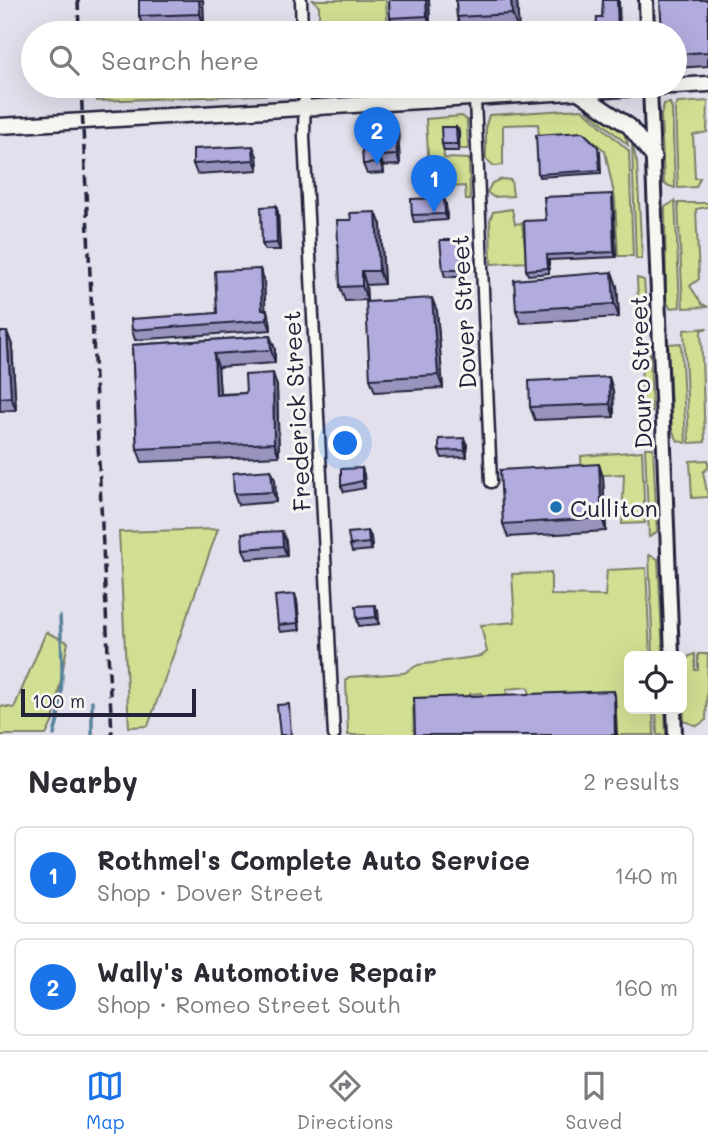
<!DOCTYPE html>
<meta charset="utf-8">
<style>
:root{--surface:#fff;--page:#f2f2f3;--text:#2b2b33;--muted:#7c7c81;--line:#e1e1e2;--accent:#1a73e8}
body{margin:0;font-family:Mali,sans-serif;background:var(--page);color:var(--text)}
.controls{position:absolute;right:21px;bottom:21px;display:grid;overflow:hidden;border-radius:10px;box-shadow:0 7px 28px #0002}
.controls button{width:63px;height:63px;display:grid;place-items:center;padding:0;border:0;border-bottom:2px solid var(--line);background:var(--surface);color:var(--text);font:35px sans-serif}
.scale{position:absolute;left:21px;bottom:18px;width:175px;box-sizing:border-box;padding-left:7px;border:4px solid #22223b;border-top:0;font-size:19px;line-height:24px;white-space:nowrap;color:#22223b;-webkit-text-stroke:5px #f6f6f2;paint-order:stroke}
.you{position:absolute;left:346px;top:444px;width:24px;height:24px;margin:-18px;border:5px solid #fff;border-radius:50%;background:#1a73e8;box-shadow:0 0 0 10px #1a73e833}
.badge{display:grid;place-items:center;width:46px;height:46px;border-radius:50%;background:var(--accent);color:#fff;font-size:23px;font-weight:700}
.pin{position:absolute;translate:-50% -58px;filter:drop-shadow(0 2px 4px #0008)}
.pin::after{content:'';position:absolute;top:37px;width:24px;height:21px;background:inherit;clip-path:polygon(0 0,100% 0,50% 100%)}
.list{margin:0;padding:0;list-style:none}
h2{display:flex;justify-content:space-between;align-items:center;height:91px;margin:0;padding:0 28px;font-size:30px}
h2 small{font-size:23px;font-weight:400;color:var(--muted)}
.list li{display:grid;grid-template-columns:46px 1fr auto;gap:21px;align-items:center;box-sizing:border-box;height:98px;margin:0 14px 14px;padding:0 14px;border:2px solid var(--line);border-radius:10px}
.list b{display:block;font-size:26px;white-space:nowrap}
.list p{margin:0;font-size:23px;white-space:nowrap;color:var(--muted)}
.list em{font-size:23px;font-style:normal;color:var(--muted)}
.icon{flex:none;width:38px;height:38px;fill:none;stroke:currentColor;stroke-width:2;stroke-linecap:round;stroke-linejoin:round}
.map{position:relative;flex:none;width:708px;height:735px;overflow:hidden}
.search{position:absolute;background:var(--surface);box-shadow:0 7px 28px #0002;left:21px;right:21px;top:21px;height:77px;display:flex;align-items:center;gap:18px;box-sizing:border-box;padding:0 24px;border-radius:38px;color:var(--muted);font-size:26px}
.sheet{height:315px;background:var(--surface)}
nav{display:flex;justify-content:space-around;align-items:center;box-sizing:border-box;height:98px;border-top:2px solid var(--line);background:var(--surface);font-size:19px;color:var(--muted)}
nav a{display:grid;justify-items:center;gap:4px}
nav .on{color:var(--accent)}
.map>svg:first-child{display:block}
.green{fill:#d1df93;stroke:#7a8067;stroke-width:2}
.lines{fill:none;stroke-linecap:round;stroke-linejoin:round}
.stream{stroke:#59839d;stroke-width:3.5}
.minor-casing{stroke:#22223b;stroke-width:15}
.tertiary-casing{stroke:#22223b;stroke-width:18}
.secondary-casing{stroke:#22223b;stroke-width:19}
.minor{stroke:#f6f6f2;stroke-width:10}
.tertiary{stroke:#f6f6f2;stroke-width:12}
.secondary{stroke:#f6f6f2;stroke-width:14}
.rail{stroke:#22223b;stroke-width:3.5;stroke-dasharray:10 5;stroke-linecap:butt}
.wall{fill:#9894be;stroke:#22223b;stroke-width:2}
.shaded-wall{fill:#7c789b;stroke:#22223b;stroke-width:2}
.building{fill:#b1acdd;stroke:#22223b;stroke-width:2}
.poi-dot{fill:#1f6fb2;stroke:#f6f6f2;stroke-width:2.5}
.labels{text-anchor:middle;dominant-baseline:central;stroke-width:6;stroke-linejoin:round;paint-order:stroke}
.street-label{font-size:24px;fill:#22223b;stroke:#f6f6f2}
.poi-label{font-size:24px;fill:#22223b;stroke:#f6f6f2;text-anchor:start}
</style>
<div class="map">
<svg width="708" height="735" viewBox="0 0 708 735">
<rect width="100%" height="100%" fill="#e1e0ec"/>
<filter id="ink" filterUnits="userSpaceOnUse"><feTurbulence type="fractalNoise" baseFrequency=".0143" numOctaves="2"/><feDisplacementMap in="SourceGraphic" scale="14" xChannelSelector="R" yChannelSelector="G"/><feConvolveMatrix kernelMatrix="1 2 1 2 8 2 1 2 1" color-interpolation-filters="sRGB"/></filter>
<g filter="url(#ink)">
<!-- green -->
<g class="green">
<polygon points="313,0 386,0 388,33 315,33 314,22 319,18 319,6"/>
<polygon points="96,86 292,86 285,94 97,101"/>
<polygon points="708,101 707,132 693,135 695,178 700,178 696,187 678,188 675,107 678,103"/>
<polygon points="670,103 672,109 675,188 664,184 661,115 664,104"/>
<polygon points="590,108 623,129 628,145 587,110"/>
<polygon points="582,109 629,151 633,256 618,256 615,199 605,151 586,135 539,137 538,124 503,125 503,165 494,166 486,159 486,125 489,115"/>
<polygon points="462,116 467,120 468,149 460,149 459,129 443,128 444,158 469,159 470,200 466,200 465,186 430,188 426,119"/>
<polygon points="632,143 637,163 642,259 636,259"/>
<polygon points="501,179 511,180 513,196 493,197 487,192 492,183"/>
<polygon points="675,201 680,307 670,308 666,300 665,207"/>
<polygon points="678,203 708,203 708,207 696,209 699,279 690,286 702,304 708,307 683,308"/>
<polygon points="512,209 515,224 522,223 527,262 491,264 490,220 493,212"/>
<polygon points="637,278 644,280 647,320 639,324"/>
<polygon points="708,328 701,330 705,442 689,443 684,330"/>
<polygon points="681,343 686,443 678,441 672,430 668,344"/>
<polygon points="640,345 650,353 652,412 644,415"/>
<polygon points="645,448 653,448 657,532 649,537"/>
<polygon points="642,451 645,523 622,524 624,474 582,476 581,456"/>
<polygon points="708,460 708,468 703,472 708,497 692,498 690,461"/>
<polygon points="218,529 148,726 129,727 119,532"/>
<polygon points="649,555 658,559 663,656 653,656"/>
<polygon points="646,568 650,656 629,656 629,709 653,709 654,735 615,735 531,698 528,687 507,689 506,699 483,698 482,693 470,694 471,699 413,706 414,735 348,735 346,680 349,677 404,673 418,665 481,656 487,652 481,625 515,622 512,574 551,573 551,595 605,596 607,570"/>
<polygon points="46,632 68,642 53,721 46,735 0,735 0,706 14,708"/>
<polygon points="695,654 695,670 698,670 698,654 708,654 706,720 697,726 684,721 682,667 689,656"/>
<polygon points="656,709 665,709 666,735 657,735"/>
</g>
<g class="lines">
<!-- stream -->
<g class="stream">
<polyline points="92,701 92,735"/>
<path d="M54 735C65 697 62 655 60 616"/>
</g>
<defs>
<g id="minor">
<polyline points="301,0 302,33"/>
<polyline points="305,86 304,137 334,735"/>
<polyline points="475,99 491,482"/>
</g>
<g id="tertiary">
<polyline points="646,0 647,33"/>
<polyline points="650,86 672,656"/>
<polyline points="674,709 675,735"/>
</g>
<g id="secondary">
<polyline points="675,86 708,84"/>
<polyline points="580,93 629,126 654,158"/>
<polyline points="0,126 672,86"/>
</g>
</defs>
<!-- minor casing -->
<use href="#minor" class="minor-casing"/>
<!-- tertiary casing -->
<use href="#tertiary" class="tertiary-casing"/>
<!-- secondary casing -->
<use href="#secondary" class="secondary-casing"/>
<!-- minor -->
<use href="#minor" class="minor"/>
<!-- tertiary -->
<use href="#tertiary" class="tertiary"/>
<!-- secondary -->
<use href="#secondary" class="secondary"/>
<!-- rail -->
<g class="rail">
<polyline points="78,0 79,33"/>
<polyline points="81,86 112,735"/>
</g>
</g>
<!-- wall -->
<g class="wall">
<polygon points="139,0 203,0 204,27 144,30 139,16"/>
<polygon points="389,0 429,0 430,26 394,28 390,18"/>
<polygon points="456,0 517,0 519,33 462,33 457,17"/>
<polygon points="708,0 708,66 675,68 675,33"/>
<polygon points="456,127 459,133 459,151 444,151 442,144"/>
<polygon points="398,130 400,165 383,166 384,173 367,174 363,164"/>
<polygon points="600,151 601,173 539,177 538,174"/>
<polygon points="257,156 258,170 197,174 193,164"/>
<polygon points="612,194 613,199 616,257 549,260 549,273 528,275 526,270 546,220"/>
<polygon points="446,204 447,220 414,222 412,215"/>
<polygon points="276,206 278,213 280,250 265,250 262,244"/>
<polygon points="381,225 384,284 366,285 367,300 345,301 340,287"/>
<polygon points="461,247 464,277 445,277 443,270"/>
<polygon points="260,269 264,279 265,310 270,320 271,330 135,340 132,330 217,313"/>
<polygon points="617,286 619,317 521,323 516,310"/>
<polygon points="437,311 443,388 375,392 370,379"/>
<polygon points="0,332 7,332 12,345 16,410 0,411"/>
<polygon points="270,336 275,349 275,363 218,367 220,394 246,393 277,386 279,456 142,462 137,449 132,345"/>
<polygon points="609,377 613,391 614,417 535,420 530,407"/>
<polygon points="467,445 467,457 442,458 439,451"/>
<polygon points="362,468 364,475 365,488 344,492 341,486"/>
<polygon points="271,470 275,480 276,502 238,505 234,494"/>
<polygon points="603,477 606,531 508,537 503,524"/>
<polygon points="371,537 372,550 352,552 350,545"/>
<polygon points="286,541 287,556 247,559 243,549"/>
<polygon points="297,601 300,630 280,632 278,625"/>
<polygon points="378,611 379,624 359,626 357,619"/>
</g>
<!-- shaded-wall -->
<g class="shaded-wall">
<polygon points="199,0 203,0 204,27 200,14"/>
<polygon points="426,0 429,0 430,26 427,16"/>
<polygon points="511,0 517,0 519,33 512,14"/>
<polygon points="617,0 619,0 620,33 618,33"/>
<polygon points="394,120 398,130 400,165 397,155"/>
<polygon points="456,127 459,133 459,151 457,144"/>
<polygon points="253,146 257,156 258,170 254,160"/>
<polygon points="380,156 383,166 384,173 380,163"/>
<polygon points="612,194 613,199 616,257 614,252"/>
<polygon points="444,198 446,204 447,220 445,214"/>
<polygon points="276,206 278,213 280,250 277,243"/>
<polygon points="376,212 381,225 384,284 379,271"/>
<polygon points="459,240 461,247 464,277 462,270"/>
<polygon points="260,269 264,279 266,320 262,310"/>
<polygon points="362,271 366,285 367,300 362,286"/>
<polygon points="612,272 617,286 619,317 614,304"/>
<polygon points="432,298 437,311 443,388 438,375"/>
<polygon points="267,310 270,320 271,330 267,320"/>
<polygon points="7,332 12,345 16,410 11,397"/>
<polygon points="270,336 275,349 275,363 271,350"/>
<polygon points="214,354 218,367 221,407 216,395"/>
<polygon points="273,373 277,386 279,456 274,443"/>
<polygon points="609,377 613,391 614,417 610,404"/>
<polygon points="464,438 467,445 467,457 465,450"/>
<polygon points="599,464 603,477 606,531 602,518"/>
<polygon points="362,468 364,475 365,488 362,481"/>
<polygon points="271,470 275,480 276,502 273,492"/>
<polygon points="282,531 286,541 287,556 283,546"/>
<polygon points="368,531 371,537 372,550 369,543"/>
<polygon points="295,594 297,601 300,630 298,623"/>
<polygon points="375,605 378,611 379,624 376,617"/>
<polygon points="614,691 615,695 617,735 615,735"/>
</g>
<!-- building -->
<g class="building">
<polygon points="139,0 199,0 200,14 139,16"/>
<polygon points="389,0 426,0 427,16 390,18"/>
<polygon points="456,0 511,0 512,14 457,17"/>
<polygon points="603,0 617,0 618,33 596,33 597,17 602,17"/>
<polygon points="660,0 708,0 708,52 675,54 675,33 662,33"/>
<polygon points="394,120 397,155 380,156 380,163 363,164 360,122"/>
<polygon points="441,127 456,127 457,144 442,144"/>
<polygon points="583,132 598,147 600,170 538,174 536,135"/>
<polygon points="253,146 254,160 193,164 193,149"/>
<polygon points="612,194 614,252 547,255 548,268 526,270 524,221 546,220 544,197"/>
<polygon points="444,198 445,214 412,215 411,199"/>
<polygon points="276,206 277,243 262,244 261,207"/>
<polygon points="376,212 379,271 362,271 362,286 340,287 337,220 351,220 350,213"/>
<polygon points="440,240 459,240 462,270 443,270"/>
<polygon points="260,269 262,310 267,310 267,320 132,330 131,319 217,313 215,271"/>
<polygon points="612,272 614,304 516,310 514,280"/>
<polygon points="432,298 438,375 370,379 366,302"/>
<polygon points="0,332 7,332 11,397 0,398"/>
<polygon points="270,336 271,350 214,354 216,395 246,393 245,375 273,373 274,443 137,449 132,345"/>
<polygon points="609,377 610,404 530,407 529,381"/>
<polygon points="464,438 465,450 439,451 439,439"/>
<polygon points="599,464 602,518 503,524 500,470"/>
<polygon points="362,468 362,481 341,486 341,469"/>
<polygon points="271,470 273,492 234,494 233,473"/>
<polygon points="282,531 283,546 243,549 242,533"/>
<polygon points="368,531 369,543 350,545 348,533"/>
<polygon points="295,594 298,623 278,625 275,596"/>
<polygon points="375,605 376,617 357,619 356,606"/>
<polygon points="614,691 615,735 415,735 414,698"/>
<polygon points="289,704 291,735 280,735 277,705"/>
</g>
</g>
<!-- markers -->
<circle class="poi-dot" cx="556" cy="507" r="7"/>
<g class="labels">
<!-- street labels -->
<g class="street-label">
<text transform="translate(463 312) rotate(-93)">Dover Street</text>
<text transform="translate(640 372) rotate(-92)">Douro Street</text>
<text transform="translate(296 411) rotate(-93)">Frederick Street</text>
</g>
<!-- poi labels -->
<g class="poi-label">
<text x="570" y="507">Culliton</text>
</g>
</g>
</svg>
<div class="controls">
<button><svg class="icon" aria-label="locate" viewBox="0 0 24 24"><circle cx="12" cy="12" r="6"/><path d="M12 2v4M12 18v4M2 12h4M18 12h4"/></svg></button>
</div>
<div class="scale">100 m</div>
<div class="you"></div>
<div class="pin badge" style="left:434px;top:213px">1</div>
<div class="pin badge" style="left:377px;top:165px">2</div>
<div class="search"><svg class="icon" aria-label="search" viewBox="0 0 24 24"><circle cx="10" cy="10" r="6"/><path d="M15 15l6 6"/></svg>Search here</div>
</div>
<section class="sheet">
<h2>Nearby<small>2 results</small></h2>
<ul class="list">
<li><span class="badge">1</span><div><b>Rothmel's Complete Auto Service</b><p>Shop · Dover Street</p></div><em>140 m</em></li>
<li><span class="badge">2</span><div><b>Wally's Automotive Repair</b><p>Shop · Romeo Street South</p></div><em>160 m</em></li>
</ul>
</section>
<nav>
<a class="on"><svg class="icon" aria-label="map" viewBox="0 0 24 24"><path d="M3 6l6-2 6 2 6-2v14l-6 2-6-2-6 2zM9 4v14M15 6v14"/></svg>Map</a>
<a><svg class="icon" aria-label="directions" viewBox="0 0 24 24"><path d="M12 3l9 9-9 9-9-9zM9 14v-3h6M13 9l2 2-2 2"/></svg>Directions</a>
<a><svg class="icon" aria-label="saved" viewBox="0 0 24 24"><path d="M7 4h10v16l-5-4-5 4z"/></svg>Saved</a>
</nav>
